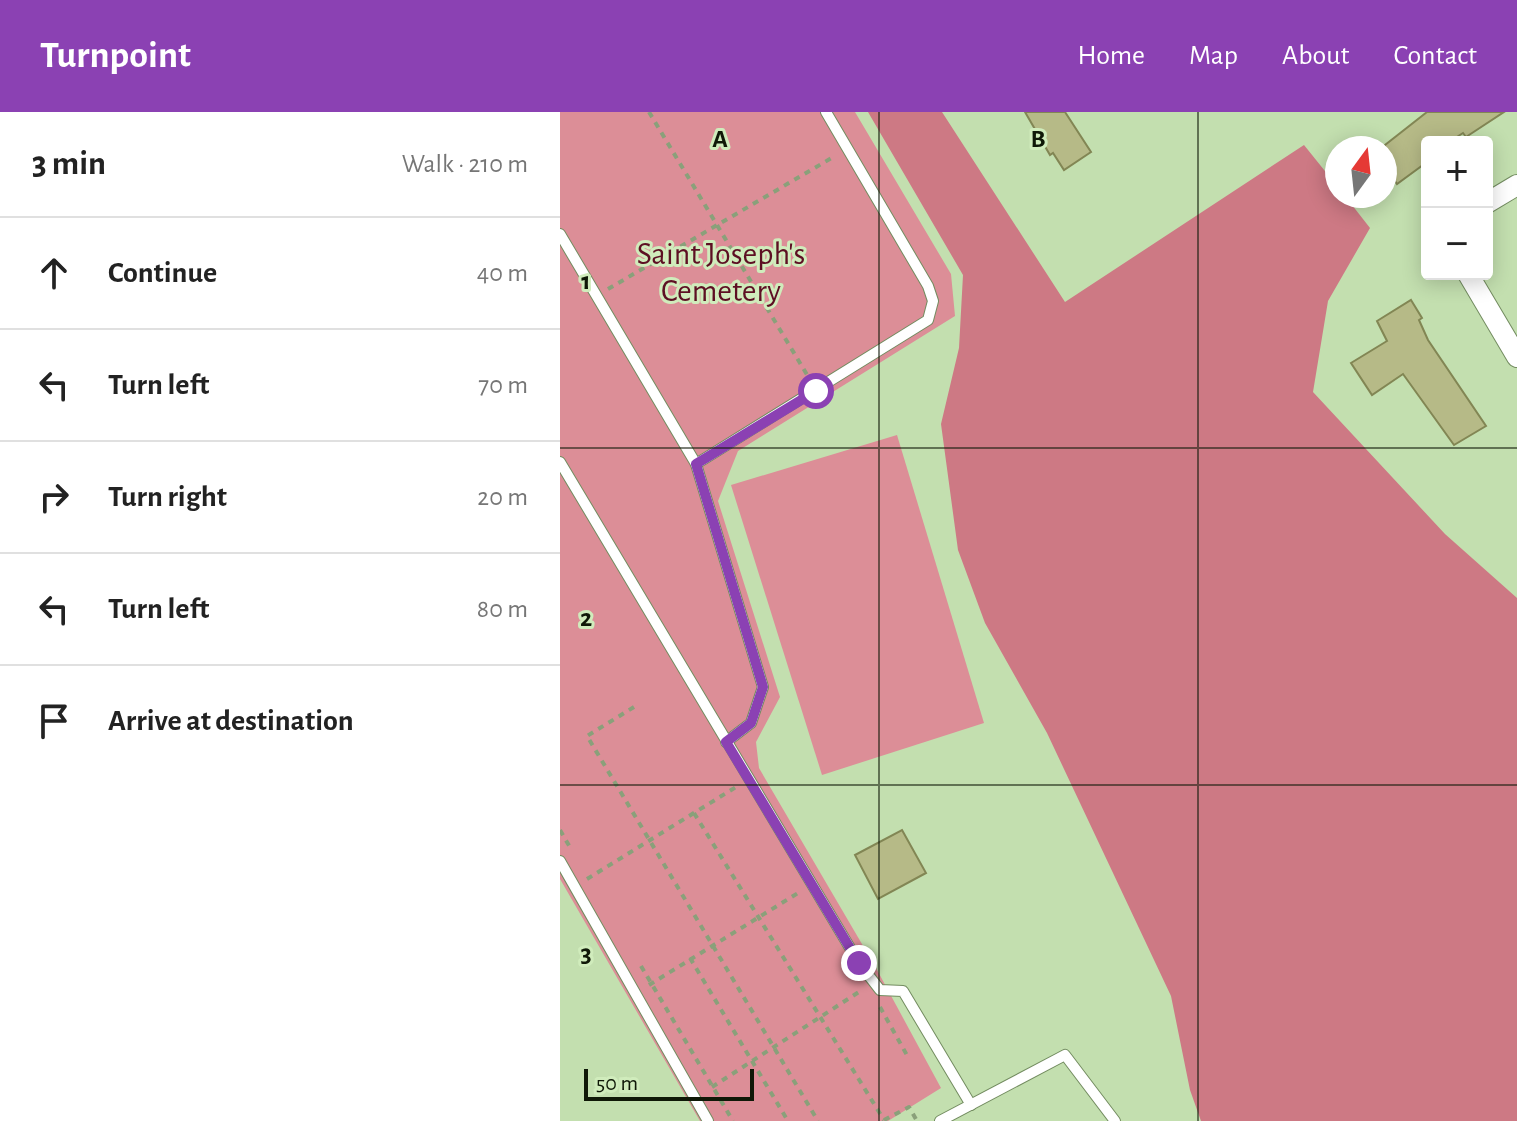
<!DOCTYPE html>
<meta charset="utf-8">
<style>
:root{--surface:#fff;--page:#f6f6f6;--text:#222;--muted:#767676;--line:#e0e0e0;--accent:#8b41b3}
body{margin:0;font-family:"Alegreya Sans",sans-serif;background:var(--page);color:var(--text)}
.controls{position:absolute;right:24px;top:24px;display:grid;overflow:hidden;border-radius:8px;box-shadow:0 4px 20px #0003}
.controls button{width:72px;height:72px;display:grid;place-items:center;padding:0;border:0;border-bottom:2px solid var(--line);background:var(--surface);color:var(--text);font:40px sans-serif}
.compass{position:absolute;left:765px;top:24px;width:72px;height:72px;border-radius:50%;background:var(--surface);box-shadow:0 4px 20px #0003;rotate:15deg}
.scale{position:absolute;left:24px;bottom:20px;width:170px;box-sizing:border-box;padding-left:8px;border:4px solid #0f1807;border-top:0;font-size:22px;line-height:28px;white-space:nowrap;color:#0f1807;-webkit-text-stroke:6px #d0ecbc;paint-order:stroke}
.stop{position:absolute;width:24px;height:24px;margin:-18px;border:6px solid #8b41b3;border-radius:50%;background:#fff}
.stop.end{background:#8b41b3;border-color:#fff;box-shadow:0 2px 8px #0008}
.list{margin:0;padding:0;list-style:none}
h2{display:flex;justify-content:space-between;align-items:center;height:104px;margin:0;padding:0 32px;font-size:34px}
h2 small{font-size:26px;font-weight:400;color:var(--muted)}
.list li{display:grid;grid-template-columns:52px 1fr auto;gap:24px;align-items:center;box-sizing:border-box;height:112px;padding:0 32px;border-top:2px solid var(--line)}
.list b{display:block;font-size:30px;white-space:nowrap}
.list em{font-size:26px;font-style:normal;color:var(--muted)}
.icon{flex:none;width:44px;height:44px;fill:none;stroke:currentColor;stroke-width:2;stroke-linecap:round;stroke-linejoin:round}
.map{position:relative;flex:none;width:957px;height:1009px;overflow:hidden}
header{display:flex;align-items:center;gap:48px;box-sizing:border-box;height:112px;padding:0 40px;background:var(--accent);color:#fff}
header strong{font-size:38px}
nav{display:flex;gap:44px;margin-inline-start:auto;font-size:28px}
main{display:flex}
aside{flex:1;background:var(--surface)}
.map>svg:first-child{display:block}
.green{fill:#dc8e97}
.forest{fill:#cd7984}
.building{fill:#b6ba87;stroke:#828654;stroke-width:2}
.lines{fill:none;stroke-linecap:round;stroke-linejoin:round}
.lane-casing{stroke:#738c60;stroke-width:12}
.street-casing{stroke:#738c60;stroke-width:22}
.path{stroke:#8aa07a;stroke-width:4;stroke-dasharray:6 6;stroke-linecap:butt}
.lane{stroke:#fff;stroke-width:10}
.street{stroke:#fff;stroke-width:20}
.route{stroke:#8b41b3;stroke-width:10}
.grid{fill:none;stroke:#0f1807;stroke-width:2;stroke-opacity:0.55}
.labels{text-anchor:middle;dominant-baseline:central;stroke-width:6;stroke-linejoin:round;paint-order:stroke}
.park-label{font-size:32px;fill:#5d0f23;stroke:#d0ecbc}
.grid-label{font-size:26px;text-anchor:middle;font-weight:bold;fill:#0f1807;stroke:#d0ecbc;stroke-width:6;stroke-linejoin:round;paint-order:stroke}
</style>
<header>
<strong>Turnpoint</strong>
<nav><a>Home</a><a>Map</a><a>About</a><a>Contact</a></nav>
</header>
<main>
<aside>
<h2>3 min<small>Walk · 210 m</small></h2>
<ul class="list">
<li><svg class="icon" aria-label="ahead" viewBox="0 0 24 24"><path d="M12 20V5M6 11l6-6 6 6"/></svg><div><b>Continue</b></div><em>40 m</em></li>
<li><svg class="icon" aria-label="left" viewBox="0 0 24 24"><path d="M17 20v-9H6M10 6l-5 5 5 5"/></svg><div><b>Turn left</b></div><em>70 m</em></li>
<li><svg class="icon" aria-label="right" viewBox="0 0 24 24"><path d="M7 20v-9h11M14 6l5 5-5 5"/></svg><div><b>Turn right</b></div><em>20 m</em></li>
<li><svg class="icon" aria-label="left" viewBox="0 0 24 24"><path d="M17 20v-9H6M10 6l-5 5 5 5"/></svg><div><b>Turn left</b></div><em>80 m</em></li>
<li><svg class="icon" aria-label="arrive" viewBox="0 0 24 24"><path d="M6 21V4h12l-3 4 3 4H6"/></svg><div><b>Arrive at destination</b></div></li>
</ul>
</aside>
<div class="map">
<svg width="957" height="1009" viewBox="0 0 957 1009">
<rect width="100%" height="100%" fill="#c3dfaf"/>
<!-- green -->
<g class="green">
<polygon points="0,0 295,0 391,162 395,204 178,339 158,389 220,585 196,630 199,656 316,856 381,976 328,1009 140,1009 0,767"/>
<polygon points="337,323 424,611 262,663 171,373"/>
</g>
<!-- forest -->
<polygon class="forest" points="308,0 382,0 505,190 744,33 777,74 777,84 785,84 810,116 768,189 753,280 885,422 957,486 957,1009 641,1009 630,978 611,884 487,621 425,511 398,438 381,312 399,236 403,163"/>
<!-- building -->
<g class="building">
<polygon points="465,0 505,0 531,40 504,58 493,41 490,43"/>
<polygon points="867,0 944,0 906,25 903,21 889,30 867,30 867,50 837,72 825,53 825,33"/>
<polygon points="851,188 862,206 859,208 868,228 926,314 894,333 843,262 812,283 791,251 827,229 817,209"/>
<polygon points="342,718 366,761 318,787 295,743"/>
</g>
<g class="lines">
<defs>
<g id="lane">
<polyline points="0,122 136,352 203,575 191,611 166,630"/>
<polyline points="0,350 299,851 320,878 343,879 411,993"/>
<polyline points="136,352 368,208 373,189 368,174 266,0"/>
<polyline points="0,749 148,1009"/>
<polyline points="380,1009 505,943 555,1009"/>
</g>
<g id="street">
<polyline points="927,91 957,73"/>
<polyline points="908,162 957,245"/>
</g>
</defs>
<!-- lane casing -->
<use href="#lane" class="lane-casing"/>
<!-- street casing -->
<use href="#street" class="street-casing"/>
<!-- path -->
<g class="path">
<polyline points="89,0 249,266"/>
<polyline points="48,177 275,44"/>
<polyline points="74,595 27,624 258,1009"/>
<polyline points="134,701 324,1008"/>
<polyline points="0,718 11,737"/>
<polyline points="27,767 176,675"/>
<polyline points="130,846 228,1009"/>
<polyline points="81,854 173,1009"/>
<polyline points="89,873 238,781"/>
<polyline points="320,895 348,945"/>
<polyline points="152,975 302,878"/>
<polyline points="324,1008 349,995 357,1009"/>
</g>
<!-- lane -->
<use href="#lane" class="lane"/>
<!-- street -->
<use href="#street" class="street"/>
</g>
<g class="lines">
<!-- route -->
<polyline class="route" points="256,279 136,352 203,575 191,611 166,630 299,851"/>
</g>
<!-- grid -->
<path class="grid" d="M319 0V1009M638 0V1009M0 336H957M0 673H957"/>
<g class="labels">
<!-- park labels -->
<g class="park-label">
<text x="161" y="142">Saint Joseph's<tspan x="161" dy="37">Cemetery</tspan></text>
</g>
</g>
<g class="grid-label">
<text x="160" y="35">A</text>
<text x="478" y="35">B</text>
<text x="26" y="177">1</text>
<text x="26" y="514">2</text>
<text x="26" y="850">3</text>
</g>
</svg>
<div class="controls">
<button>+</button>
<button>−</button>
</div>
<svg class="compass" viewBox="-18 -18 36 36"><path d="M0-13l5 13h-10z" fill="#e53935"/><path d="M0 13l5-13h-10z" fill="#767676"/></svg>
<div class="scale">50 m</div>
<div class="stop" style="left:256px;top:279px"></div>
<div class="stop end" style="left:299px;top:851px"></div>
</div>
</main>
